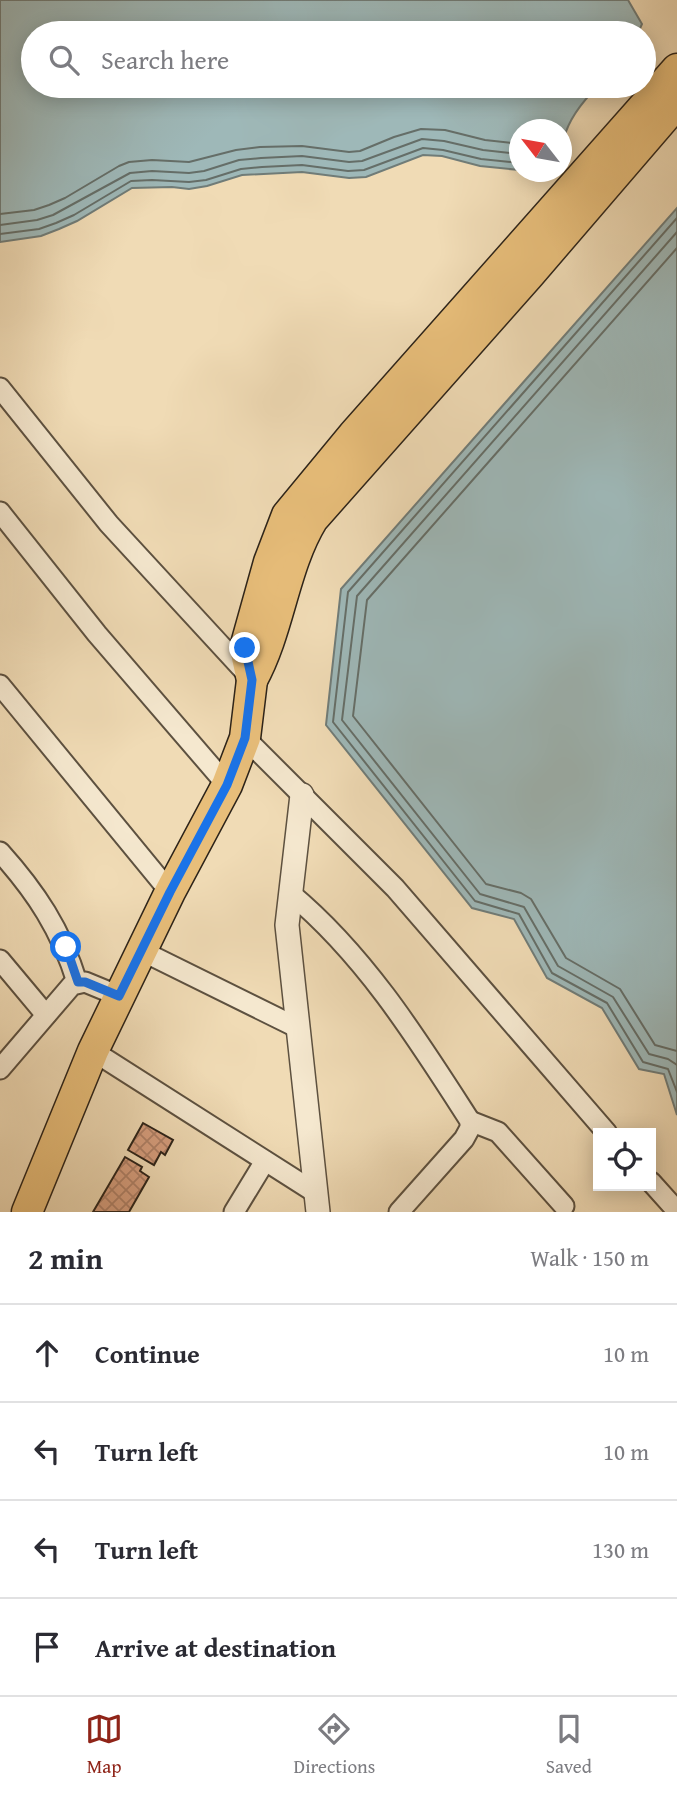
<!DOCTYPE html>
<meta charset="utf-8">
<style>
:root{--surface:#fff;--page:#f7f7f7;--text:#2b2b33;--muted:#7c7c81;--line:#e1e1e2;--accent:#8f2418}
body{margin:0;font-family:"Gentium Book Plus",serif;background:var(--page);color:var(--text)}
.controls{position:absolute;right:21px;bottom:21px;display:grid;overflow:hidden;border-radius:0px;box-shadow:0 4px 18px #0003}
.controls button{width:63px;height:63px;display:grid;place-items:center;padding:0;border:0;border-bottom:2px solid var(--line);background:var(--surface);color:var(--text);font:35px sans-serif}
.compass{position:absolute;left:509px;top:119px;width:63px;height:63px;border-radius:50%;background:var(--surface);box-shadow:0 4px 18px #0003;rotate:301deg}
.stop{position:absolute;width:21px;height:21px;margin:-16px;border:5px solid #1a73e8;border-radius:50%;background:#fff}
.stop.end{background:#1a73e8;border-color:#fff;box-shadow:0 2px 7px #0008}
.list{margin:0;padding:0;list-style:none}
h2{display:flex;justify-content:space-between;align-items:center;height:91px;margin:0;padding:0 28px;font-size:30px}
h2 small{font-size:23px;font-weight:400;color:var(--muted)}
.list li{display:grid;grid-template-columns:46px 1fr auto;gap:21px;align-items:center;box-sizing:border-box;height:98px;padding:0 28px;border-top:2px solid var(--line)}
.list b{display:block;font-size:26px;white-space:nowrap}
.list em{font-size:23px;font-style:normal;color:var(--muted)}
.icon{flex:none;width:38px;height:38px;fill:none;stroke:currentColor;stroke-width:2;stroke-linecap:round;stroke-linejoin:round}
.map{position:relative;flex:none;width:677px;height:1212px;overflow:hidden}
.search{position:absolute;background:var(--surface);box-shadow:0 4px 18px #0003;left:21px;right:21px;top:21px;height:77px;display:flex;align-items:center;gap:18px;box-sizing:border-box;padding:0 24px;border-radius:38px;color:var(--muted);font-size:26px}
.sheet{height:483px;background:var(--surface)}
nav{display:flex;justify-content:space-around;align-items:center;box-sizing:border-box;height:98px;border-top:2px solid var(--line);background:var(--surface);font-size:19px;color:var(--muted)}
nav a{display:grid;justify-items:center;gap:4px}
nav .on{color:var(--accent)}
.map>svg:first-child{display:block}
.water{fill:#9eb8b8;stroke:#707c78;stroke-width:2}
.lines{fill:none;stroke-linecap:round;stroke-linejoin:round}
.shore{stroke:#656e68;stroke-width:2}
.building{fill:url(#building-cross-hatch);stroke:#2c2319;stroke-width:2}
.minor-casing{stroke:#5d5140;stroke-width:23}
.tertiary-casing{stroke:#5d5140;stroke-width:26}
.primary-casing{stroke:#2c2319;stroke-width:33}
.minor{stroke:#f5e8cf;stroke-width:19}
.tertiary{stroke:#f5e8cf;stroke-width:23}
.primary{stroke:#e8be7a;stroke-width:30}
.route{stroke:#1a73e8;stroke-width:9}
</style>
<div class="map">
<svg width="677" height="1212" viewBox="0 0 677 1212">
<defs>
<pattern id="building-cross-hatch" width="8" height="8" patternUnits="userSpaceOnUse" patternTransform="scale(1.75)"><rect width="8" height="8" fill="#d69e7e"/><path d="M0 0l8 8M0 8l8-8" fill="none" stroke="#ae8066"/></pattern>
</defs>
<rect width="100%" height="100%" fill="#f0dbb5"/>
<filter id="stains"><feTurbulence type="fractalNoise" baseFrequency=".00286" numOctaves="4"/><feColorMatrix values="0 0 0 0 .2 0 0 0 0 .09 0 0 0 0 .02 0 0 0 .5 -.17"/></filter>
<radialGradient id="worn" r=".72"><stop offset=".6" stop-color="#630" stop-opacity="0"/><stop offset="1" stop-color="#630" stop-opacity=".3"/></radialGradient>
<!-- water -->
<g class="water">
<path d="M0 0H628L642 24 638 33H33V86H598C585 99 569 118 564 138 563 143 563 149 562 154V130H520L519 170 480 166 442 156 423 155 366 177 349 178 302 172 242 175 207 186 189 189 172 187 132 188 77 221 59 229 41 236 0 242Z"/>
<polygon points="677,208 677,1115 664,1074 639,1069 602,1008 547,978 514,919 472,908 326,725 341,589"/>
</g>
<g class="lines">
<!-- shore -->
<g class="shore">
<polyline points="0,214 34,210 49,205 65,198 119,166 129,162 152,160 189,162 236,150 260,147 302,146 349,152 360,151 394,137 421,129 445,130 485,140 520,144"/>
<polyline points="677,218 348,592 333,722 475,901 519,914 552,973 607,1003 643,1062 668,1069 677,1092"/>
<polyline points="0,225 37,220 53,215 130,173 152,171 189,173 204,171 239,160 261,158 302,156 349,162 362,161 422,139 444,141 483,150 520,154"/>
<polyline points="677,232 357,596 342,720 480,894 524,907 558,966 613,997 649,1054 668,1059 677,1065"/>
<polyline points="0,234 39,229 56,223 74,215 131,181 152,180 189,182 206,180 241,169 262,167 302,165 348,171 364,170 423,148 443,150 481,159 520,163"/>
<polyline points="677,248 367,600 353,716 486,884 521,893 531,899 566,958 620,989 655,1045 677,1051"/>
</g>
</g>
<!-- building -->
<g class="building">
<polygon points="143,1123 173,1140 165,1155 161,1152 154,1165 128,1150"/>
<polygon points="125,1157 142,1167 140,1171 149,1177 129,1212 93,1212"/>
</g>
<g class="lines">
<defs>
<g id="minor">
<polyline points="0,388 109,524 249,676"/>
<polyline points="0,512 97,634 227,785"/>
<polyline points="0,685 170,892"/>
<polyline points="245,738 395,888 607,1133"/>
<path d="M0 852C36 892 61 930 77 982"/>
<path d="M290 893C365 955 418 1040 470 1121V1128L464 1139 399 1212"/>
<polyline points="142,951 298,1028"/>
<polyline points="0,960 46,1015"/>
<polyline points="93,1051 316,1193"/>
<polyline points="0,1069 72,985 85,982 119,996"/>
<polyline points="470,1121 498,1132 564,1206"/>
<polyline points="651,1182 677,1211"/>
<polyline points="234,1212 265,1161"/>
</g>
<polyline id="tertiary" points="302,795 287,925 318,1212"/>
<g id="primary">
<path d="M252 680C280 629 283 568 313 519L530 274 677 103"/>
<polyline points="27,1212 93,1051 170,892 227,785 245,738 252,680 245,648 269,562 287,515 353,435 677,69"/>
</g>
</defs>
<!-- minor casing -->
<use href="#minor" class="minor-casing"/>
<!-- tertiary casing -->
<use href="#tertiary" class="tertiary-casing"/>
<!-- primary casing -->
<use href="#primary" class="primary-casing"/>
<!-- minor -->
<use href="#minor" class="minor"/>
<!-- tertiary -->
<use href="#tertiary" class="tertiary"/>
<!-- primary -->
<use href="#primary" class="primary"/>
</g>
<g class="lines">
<!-- route -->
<polyline class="route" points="66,947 78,982 85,982 119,996 170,892 227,785 245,738 252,680 245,648"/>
</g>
<rect width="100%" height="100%" filter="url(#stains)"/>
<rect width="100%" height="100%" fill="url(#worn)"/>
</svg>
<div class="controls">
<button><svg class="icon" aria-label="locate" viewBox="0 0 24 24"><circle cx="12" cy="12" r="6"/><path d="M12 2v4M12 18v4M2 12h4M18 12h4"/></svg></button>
</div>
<svg class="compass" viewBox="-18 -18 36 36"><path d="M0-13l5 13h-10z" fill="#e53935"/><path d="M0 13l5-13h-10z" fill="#7c7c81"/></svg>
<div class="stop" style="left:66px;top:947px"></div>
<div class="stop end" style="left:245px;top:648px"></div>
<div class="search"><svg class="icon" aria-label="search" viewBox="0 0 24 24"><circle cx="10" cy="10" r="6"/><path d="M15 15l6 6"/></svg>Search here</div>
</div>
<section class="sheet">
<h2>2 min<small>Walk · 150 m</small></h2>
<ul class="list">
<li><svg class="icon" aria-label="ahead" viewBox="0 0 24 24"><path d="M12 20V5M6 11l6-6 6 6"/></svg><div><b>Continue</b></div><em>10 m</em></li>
<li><svg class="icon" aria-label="left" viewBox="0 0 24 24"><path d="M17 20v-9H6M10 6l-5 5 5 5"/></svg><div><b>Turn left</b></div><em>10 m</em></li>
<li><svg class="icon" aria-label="left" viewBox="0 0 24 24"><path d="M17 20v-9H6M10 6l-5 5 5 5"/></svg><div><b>Turn left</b></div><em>130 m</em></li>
<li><svg class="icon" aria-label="arrive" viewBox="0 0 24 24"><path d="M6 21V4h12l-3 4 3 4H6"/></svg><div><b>Arrive at destination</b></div></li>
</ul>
</section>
<nav>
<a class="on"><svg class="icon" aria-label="map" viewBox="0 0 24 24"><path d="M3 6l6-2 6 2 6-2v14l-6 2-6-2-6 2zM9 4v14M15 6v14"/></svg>Map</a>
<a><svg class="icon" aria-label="directions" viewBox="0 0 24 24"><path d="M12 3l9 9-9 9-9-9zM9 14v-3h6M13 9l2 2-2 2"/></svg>Directions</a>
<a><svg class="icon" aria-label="saved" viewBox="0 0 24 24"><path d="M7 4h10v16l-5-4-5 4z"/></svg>Saved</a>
</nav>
